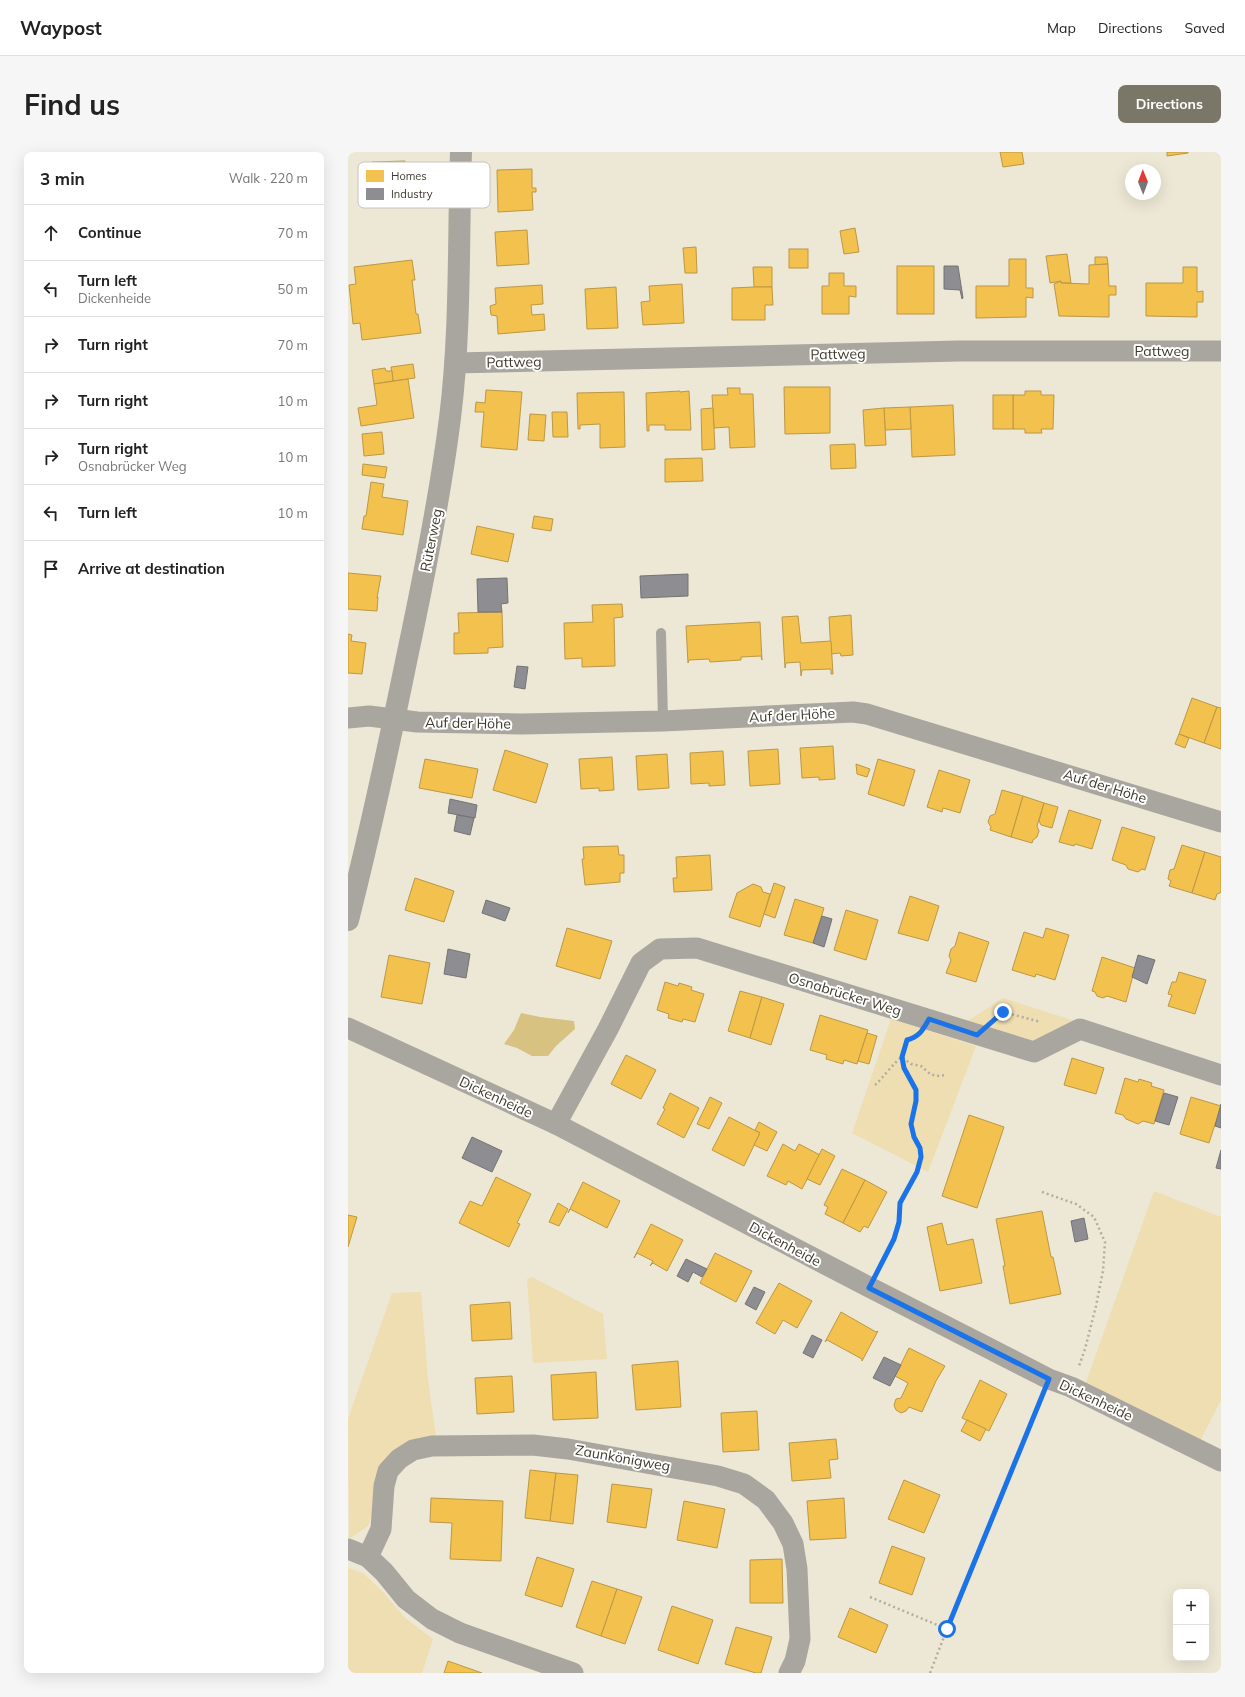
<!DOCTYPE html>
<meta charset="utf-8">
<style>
:root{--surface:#fff;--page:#f6f6f6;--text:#222;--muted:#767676;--line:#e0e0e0;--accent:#7b7768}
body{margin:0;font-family:Mulish,sans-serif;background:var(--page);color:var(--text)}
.controls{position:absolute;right:12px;bottom:12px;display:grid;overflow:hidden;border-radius:8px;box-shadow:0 4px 16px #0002}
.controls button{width:36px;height:36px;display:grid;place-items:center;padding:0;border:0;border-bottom:1px solid var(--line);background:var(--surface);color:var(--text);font:20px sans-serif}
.compass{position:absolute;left:777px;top:12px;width:36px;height:36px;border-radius:50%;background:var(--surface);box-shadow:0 4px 16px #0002;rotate:359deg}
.stop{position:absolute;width:12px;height:12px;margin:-9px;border:3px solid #1a73e8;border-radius:50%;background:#fff}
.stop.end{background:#1a73e8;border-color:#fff;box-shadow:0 1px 4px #0008}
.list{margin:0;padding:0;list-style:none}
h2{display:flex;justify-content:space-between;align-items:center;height:52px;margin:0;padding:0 16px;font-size:17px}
h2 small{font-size:13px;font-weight:400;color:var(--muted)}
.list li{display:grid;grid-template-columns:26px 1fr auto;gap:12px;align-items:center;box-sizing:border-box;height:56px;padding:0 16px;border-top:1px solid var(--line)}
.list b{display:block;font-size:15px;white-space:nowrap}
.list p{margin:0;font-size:13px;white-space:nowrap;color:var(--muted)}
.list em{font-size:13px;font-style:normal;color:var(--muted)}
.icon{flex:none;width:22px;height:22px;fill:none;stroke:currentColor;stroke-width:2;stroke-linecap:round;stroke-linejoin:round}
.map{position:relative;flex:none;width:873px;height:1521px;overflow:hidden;border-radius:8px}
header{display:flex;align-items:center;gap:24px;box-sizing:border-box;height:56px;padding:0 20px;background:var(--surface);border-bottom:1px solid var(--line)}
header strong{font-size:19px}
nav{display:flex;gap:22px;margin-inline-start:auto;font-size:14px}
.intro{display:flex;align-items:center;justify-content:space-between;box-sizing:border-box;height:96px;padding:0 24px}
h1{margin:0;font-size:28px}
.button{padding:10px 18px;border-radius:8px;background:var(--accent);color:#fff;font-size:14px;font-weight:700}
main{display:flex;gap:24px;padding:0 24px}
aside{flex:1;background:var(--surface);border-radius:8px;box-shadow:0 4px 16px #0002}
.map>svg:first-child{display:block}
.green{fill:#eedeb2}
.water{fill:#d7c281}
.homes{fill:#f2c14e;stroke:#bc9844}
.industry{fill:#8d8d92;stroke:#757474}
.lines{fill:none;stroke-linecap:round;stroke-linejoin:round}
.path{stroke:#b1ada3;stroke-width:2.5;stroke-dasharray:2 3;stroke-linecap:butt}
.service{stroke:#a8a69f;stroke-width:10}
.minor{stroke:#a8a69f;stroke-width:21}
.tertiary{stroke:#a8a69f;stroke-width:22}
.route{stroke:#1a73e8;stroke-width:5}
.labels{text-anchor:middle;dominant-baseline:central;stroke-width:4;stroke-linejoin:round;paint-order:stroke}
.street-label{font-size:14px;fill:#3e3a2d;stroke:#fff}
.key{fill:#fff;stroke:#c5c4c0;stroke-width:1}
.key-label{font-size:11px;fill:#3e3a2d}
</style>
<header>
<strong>Waypost</strong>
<nav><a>Map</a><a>Directions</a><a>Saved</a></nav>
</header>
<div class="intro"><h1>Find us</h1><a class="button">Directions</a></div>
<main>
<aside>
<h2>3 min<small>Walk · 220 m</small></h2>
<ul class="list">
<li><svg class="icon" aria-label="ahead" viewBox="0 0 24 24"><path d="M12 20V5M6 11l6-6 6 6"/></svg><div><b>Continue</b></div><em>70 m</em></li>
<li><svg class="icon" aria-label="left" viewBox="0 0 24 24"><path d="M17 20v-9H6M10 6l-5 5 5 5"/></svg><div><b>Turn left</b><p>Dickenheide</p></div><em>50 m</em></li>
<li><svg class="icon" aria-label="right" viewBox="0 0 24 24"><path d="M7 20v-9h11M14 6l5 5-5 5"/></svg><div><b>Turn right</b></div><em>70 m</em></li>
<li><svg class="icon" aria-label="right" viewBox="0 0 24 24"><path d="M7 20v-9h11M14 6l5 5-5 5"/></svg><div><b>Turn right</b></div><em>10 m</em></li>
<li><svg class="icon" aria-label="right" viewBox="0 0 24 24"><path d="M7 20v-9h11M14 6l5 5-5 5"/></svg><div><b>Turn right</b><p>Osnabrücker Weg</p></div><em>10 m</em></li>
<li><svg class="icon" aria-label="left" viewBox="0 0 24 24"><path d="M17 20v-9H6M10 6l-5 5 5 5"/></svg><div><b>Turn left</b></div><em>10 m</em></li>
<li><svg class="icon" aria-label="arrive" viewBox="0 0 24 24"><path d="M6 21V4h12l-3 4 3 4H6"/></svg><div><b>Arrive at destination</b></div></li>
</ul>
</aside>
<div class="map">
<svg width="873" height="1521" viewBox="0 0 873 1521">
<rect width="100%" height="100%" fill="#ede7d5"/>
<!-- green -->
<g class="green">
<polygon points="655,846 727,869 683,892 615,872"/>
<polygon points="543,867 628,894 580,1020 504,981"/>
<polygon points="806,1039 873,1065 873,1248 851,1291 736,1236"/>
<polygon points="184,1125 255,1162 259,1207 185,1211 179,1127"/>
<polygon points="73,1140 80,1227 88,1285 39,1306 26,1329 26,1356 20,1374 1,1387 0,1267 44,1141"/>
<polygon points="0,1416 15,1421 36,1441 57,1466 85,1487 74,1521 0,1521"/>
</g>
<!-- water -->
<polygon class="water" points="173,861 192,865 226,869 227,877 208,894 200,904 184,904 169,896 156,892 166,878"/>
<!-- homes -->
<g class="homes">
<polygon points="652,0 674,0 676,12 655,15"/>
<polygon points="819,0 840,0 840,1 819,4"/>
<polygon points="57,9 59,51 26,52 24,10"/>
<polygon points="184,17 184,36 188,36 188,40 184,40 185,58 150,60 149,18"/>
<polygon points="507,76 511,100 496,102 492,79"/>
<polygon points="179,78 181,112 149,114 147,80"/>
<polygon points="348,95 349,121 337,121 335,96"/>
<rect x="441" y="97" width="19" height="19"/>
<polygon points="719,102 723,131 713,131 713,129 702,131 698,104"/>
<polygon points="747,105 759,105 760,112 747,113"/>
<polygon points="661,107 678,107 678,136 685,136 685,146 678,145 678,165 628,166 628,134 661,134"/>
<polygon points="64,108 67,128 64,128 68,162 70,162 73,181 14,188 12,171 5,172 1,133 8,132 6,115"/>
<polygon points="760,112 761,134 768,134 768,143 761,143 761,165 711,164 706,132 713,129 713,131 741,132 741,113"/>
<rect x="549" y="114" width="37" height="48"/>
<polygon points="405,115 424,115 424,135 406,135"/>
<polygon points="835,115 849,115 849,140 855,139 855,150 849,150 849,165 798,164 798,131 835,131"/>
<polygon points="481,121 496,121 496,134 508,134 508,145 501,144 501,162 474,162 474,134 481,134"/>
<polygon points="334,132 336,171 295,173 293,150 302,149 301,134"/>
<polygon points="194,133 195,152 183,153 184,163 196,162 197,178 150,182 149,164 143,163 142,154 148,152 147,136"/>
<polygon points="268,135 270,176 239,177 237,137"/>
<polygon points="406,135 424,135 425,153 417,153 417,168 384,168 384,136"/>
<polygon points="65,212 67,226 45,229 43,215"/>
<polygon points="37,216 38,219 44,219 45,229 26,232 24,218"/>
<polygon points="60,227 66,266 13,274 10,256 29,253 26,232"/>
<polygon points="436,235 482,235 482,281 437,282"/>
<polygon points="379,236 392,236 392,242 405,242 407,295 382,296 381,275 366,276 364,243 380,243"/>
<polygon points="138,238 174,240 169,298 133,295 136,260 127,260 128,250 137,251"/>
<polygon points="332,239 332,240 341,239 343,278 317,278 317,273 301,273 301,279 299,279 298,241"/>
<polygon points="677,239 693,239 693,243 706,243 705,277 693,277 694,281 677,281 677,277 665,277 665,243 677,243"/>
<polygon points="276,240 277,295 252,296 252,272 232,273 232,277 230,277 229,241"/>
<rect x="645" y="243" width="20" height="34"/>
<polygon points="605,253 607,303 564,305 562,255"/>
<polygon points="562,255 563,277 537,278 536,256"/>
<polygon points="365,256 367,297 354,298 353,257"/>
<polygon points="536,256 538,293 517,294 515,258"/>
<polygon points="204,260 219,260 220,285 205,285"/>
<polygon points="182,262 198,263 196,289 180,288"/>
<polygon points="34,280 36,302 16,304 14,282"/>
<polygon points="507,292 508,316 483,317 482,293"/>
<polygon points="354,306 355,329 317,330 317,307"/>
<polygon points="15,312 39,315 37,326 14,323"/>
<polygon points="23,330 36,332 34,345 60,349 55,383 14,377 16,364 18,364"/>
<polygon points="186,364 205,367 203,379 184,376"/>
<polygon points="129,374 166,382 160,410 123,402"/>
<polygon points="0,421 33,424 29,446 30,445 29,459 0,457"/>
<polygon points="274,452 275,465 266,466 267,514 234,515 234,506 217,507 216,471 245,470 244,453"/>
<polygon points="154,460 155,495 140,496 140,501 106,502 106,481 111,481 110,461"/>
<polygon points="503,463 505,503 493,504 492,501 483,502 481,465"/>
<polygon points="450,464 453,491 483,489 485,522 483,522 483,517 454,518 453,524 452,510 438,511 437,516 434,465"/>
<polygon points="412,470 414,508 413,504 393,505 393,508 362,510 361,507 341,508 340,511 338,474"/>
<polygon points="0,482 4,483 3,489 18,491 14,522 0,521"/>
<polygon points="844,546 869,555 856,591 831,582"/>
<polygon points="869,555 873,556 873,597 856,591"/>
<polygon points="831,582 841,586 837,596 827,592"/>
<polygon points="485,594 487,627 471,628 471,625 454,626 452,596"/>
<polygon points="430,597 432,632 402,634 400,599"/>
<polygon points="157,598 200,612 188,651 145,638"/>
<polygon points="375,599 377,633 361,634 361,631 343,632 342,601"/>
<polygon points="319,602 321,636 290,638 288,604"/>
<polygon points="264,605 266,638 251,639 251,636 233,637 231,607"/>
<polygon points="77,607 130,617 124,646 71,636"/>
<polygon points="530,607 567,618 556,654 520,642"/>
<polygon points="508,612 522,617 519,625 509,622"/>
<polygon points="591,618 622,628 612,661 595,656 594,660 579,655"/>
<polygon points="654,638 675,644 663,685 642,678 643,675 640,670 642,664 647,662"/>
<polygon points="675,644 696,651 689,674 691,679 689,685 685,688 684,691 663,685"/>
<polygon points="696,651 710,655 704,676 693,673 691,669"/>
<polygon points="721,658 753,668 744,697 727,692 726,694 711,690"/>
<polygon points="774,675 807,685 797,718 794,717 790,720 780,717 778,713 764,708"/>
<polygon points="834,693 857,700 844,741 821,734 823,729 820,727 822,718 826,717"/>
<polygon points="270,694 271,703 276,703 276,721 272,721 272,730 237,733 234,707 236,707 235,695"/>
<polygon points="857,700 873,705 873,739 872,741 869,742 867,748 844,741"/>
<polygon points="362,703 364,738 326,740 325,726 329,726 328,705"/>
<polygon points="67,726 106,739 96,770 57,758"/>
<polygon points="426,731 437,735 427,766 416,762"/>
<polygon points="405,732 413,735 415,740 422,742 412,775 381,765 389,741"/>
<polygon points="562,744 591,754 580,789 550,781"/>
<polygon points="447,747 476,756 465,791 436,783"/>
<polygon points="498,758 530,768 518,808 486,798"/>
<polygon points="219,776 264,789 252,827 208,814"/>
<polygon points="698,776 721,783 707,828 688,822 687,825 664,818 676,780 695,786"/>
<polygon points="611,780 641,790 628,830 598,821 603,808 601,804 603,797 607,794"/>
<polygon points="41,803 82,811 74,852 33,845"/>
<polygon points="754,805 787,816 778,850 759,844 755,846 749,844 747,840 744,839"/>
<polygon points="831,820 858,828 847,862 820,854 824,843 820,842 824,830 828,830"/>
<polygon points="317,830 330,834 331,831 344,835 343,838 356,842 347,870 335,867 334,870 320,866 321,862 309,858"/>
<polygon points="392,839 414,845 402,886 380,879"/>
<polygon points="414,845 436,852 423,893 402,886"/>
<polygon points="472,863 520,878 509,912 496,908 495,912 478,907 479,903 462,898"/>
<polygon points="519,881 529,884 521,912 510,909"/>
<polygon points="278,903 308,918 293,947 263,932"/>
<polygon points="724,906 756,916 748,942 716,933"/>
<polygon points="777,926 790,930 791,927 804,931 803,934 816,938 806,972 795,969 790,972 778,967 775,963 767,961"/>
<polygon points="322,941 351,956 336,986 309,972 317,957 315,956"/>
<polygon points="362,945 374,951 361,977 349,972"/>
<polygon points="843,945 873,954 861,991 832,982"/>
<polygon points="621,963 656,975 629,1056 594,1044"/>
<polygon points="381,965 412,981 396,1014 364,998"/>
<polygon points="411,970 429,980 419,999 406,993 412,981 407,978"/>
<polygon points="435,992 447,999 451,992 472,1003 454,1037 440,1029 438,1033 419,1024"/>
<polygon points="474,997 487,1004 472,1033 459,1027"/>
<polygon points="494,1017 517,1028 495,1071 477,1062 480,1055 476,1053"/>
<polygon points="148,1025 183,1042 169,1071 172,1072 161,1095 111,1071 122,1049 134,1054"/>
<polygon points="517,1028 539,1040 520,1076 516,1074 512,1080 495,1071"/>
<polygon points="235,1030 272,1049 259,1076 222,1057 220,1061"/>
<polygon points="210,1051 220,1057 211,1074 201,1070"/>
<polygon points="694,1059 703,1105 705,1105 713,1142 662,1152 655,1114 657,1114 648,1067"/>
<polygon points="0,1063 9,1065 0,1095"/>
<polygon points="594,1071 599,1093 625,1087 634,1131 592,1139 579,1075"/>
<polygon points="303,1072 335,1088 319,1119 305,1111 302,1114 305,1109 289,1101 286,1106"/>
<polygon points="367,1101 404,1119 388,1150 352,1131"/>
<polygon points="431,1131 464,1149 449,1176 435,1168 427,1182 408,1171"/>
<polygon points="162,1150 164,1187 124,1189 122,1153"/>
<polygon points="493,1160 528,1180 530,1179 514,1209 514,1207 479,1188 477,1190"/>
<polygon points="561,1196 597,1214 588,1229 574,1260 561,1255 558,1259 553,1261 548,1258 546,1253 548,1247 553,1246 560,1231 547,1224"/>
<polygon points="330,1209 333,1255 288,1258 284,1213"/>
<polygon points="248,1220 250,1266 205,1268 203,1223"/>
<polygon points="164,1224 166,1260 129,1262 127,1226"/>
<polygon points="632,1228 659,1242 641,1279 614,1266"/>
<polygon points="409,1259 411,1298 375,1300 373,1261"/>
<polygon points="619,1268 638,1277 632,1289 613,1279"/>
<polygon points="488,1287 490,1307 481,1308 483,1326 444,1329 441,1291"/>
<polygon points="182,1318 208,1321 202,1369 177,1366"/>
<polygon points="208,1321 230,1323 225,1372 202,1369"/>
<polygon points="556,1328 592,1343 576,1381 540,1367"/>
<polygon points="264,1332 304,1337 298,1376 259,1370"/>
<polygon points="83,1346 155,1349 153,1409 102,1407 104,1371 82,1370"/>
<polygon points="496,1346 498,1386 462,1388 459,1349"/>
<polygon points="336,1349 377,1357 369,1396 329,1388"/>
<polygon points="544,1394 577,1406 564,1443 531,1431"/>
<polygon points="189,1405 226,1417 214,1455 177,1443"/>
<polygon points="434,1407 435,1451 402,1451 402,1408"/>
<polygon points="244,1429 269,1437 253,1484 228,1475"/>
<polygon points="269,1437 294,1445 277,1492 253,1484"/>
<polygon points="324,1454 365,1468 350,1512 310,1498"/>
<polygon points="502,1456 540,1473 528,1501 490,1485"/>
<polygon points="388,1475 424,1485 413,1521 408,1521 377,1512"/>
<polygon points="100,1509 134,1521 96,1521"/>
</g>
<!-- industry -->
<g class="industry">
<polygon points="596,114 610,114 615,146 614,147 612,138 596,137"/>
<polygon points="340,422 340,444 293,446 292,424"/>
<polygon points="159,426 160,451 153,452 154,460 130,460 129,427"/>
<polygon points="169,514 180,515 177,537 166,535"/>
<polygon points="102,647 129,653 127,666 100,661"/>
<polygon points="109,663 126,666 122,683 106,679"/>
<polygon points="138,748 162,756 157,769 134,761"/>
<polygon points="474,764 484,767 476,795 465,791"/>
<polygon points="100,797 122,802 118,826 96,822"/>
<polygon points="790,803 807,808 799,832 784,825"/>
<polygon points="816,941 830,945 821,973 807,969"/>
<polygon points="873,952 873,976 867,974"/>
<polygon points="124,985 154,999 144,1020 114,1006"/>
<polygon points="873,998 873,1017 868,1016"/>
<polygon points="736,1066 740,1087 727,1090 723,1069"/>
<polygon points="338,1107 359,1117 354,1125 345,1120 340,1130 329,1124"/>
<polygon points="406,1135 417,1140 408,1158 397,1152"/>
<polygon points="464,1183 474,1188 465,1206 455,1201"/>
<polygon points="536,1205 553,1213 542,1234 525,1226"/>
</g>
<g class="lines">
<!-- path -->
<g class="path">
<polyline points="651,864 655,860 693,870"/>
<path d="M527 933C535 926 547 909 554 905L563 912 573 914 582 922 589 924 599 923"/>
<polyline points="694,1040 728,1052 746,1065 757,1090 755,1119 748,1154 737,1197 731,1214"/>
<polyline points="531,1115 546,1087 551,1070 552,1051 569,1020 573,1005 572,996 565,985 563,971 568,949 568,938 556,916 554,905 559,887 561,887"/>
<polyline points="522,1445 599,1477"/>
<polyline points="582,1521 599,1477 693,1248"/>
</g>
<!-- service -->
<polyline class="service" points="313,481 315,569"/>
<!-- minor -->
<g class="minor">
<polyline points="107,211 610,199 873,199"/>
<polyline points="0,566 21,564 69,570 174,572 315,569 505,560 519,562 873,670"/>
<polyline points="0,876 208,972 521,1135 701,1227 723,1235 873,1309"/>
<polyline points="208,972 260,877 293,811 312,797 349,796 686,900 732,877 873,923"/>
<polyline points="0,1397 20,1405 36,1420 58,1447 84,1467 112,1481 225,1521"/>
<polyline points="20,1405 33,1377 36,1334 40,1319 51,1307 65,1298 84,1294 185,1293 220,1297 370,1324 396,1332 418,1348 435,1371 445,1392 449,1417 452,1487 447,1509 441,1521"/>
</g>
<!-- tertiary -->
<path class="tertiary" d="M0 768C22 681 41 593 59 505 76 425 92 346 102 266 113 178 110 88 113 0"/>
</g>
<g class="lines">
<!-- route -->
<path class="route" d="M599 1477 701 1227 521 1136 546 1087 551 1070 552 1051 569 1020 573 1005 572 996 566 985 563 972 568 949V938L556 916 554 905 559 888C572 884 574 879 581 867L629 883 655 860"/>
</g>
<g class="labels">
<!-- street labels -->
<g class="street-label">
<text x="814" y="199">Pattweg</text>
<text transform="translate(490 202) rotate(-1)">Pattweg</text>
<text transform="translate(166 210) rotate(-1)">Pattweg</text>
<text transform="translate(83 388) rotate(-79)">Rüterweg</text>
<text transform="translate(444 563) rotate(-3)">Auf der Höhe</text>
<text transform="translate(120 571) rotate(1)">Auf der Höhe</text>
<text transform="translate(757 634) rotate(17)">Auf der Höhe</text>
<text transform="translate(497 842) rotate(17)">Osnabrücker Weg</text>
<text transform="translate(148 945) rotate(25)">Dickenheide</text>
<text transform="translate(437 1092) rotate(28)">Dickenheide</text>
<text transform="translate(748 1248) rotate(25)">Dickenheide</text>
<text transform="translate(275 1306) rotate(10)">Zaunkönigweg</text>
</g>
</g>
<!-- legend -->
<rect x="10" y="10" width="132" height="46" rx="6" class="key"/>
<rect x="18" y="18" width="18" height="12" fill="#f2c14e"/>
<rect x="18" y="36" width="18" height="12" fill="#8d8d92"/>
<g class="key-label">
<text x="43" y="28">Homes</text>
<text x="43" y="46">Industry</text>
</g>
</svg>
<div class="controls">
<button>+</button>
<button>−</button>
</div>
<svg class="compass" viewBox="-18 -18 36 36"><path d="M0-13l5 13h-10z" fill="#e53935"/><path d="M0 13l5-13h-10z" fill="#767676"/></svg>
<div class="stop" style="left:599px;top:1477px"></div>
<div class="stop end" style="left:655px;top:860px"></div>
</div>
</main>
